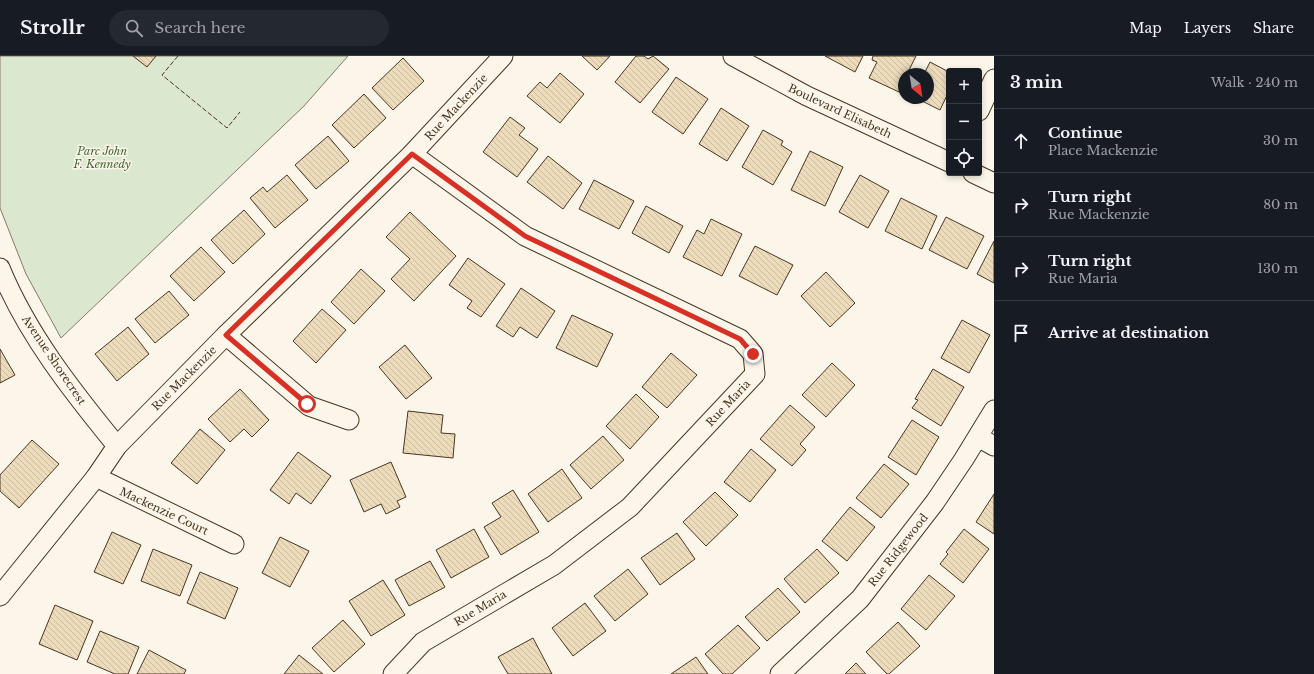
<!DOCTYPE html>
<meta charset="utf-8">
<style>
:root{--surface:#171b24;--page:#242831;--text:#f1f3f6;--muted:#9ea1a6;--line:#363941}
body{margin:0;font-family:"Libre Baskerville",serif;background:var(--page);color:var(--text)}
.controls{position:absolute;right:12px;top:12px;display:grid;overflow:hidden;border-radius:4px;box-shadow:0 2px 6px #0003}
.controls button{width:36px;height:36px;display:grid;place-items:center;padding:0;border:0;border-bottom:1px solid var(--line);background:var(--surface);color:var(--text);font:20px sans-serif}
.compass{position:absolute;left:898px;top:12px;width:36px;height:36px;border-radius:50%;background:var(--surface);box-shadow:0 2px 6px #0003;rotate:150deg}
.stop{position:absolute;width:12px;height:12px;margin:-9px;border:3px solid #d93025;border-radius:50%;background:#fff}
.stop.end{background:#d93025;border-color:#fff;box-shadow:0 1px 4px #0008}
.list{margin:0;padding:0;list-style:none}
h2{display:flex;justify-content:space-between;align-items:center;height:52px;margin:0;padding:0 16px;font-size:17px}
h2 small{font-size:13px;font-weight:400;color:var(--muted)}
.list li{display:grid;grid-template-columns:26px 1fr auto;gap:12px;align-items:center;box-sizing:border-box;height:64px;padding:0 16px;border-top:1px solid var(--line)}
.list b{display:block;font-size:15px;white-space:nowrap}
.list p{margin:0;font-size:13px;white-space:nowrap;color:var(--muted)}
.list em{font-size:13px;font-style:normal;color:var(--muted)}
.icon{flex:none;width:22px;height:22px;fill:none;stroke:currentColor;stroke-width:2;stroke-linecap:round;stroke-linejoin:round}
.map{position:relative;flex:none;width:994px;height:618px;overflow:hidden}
header{display:flex;align-items:center;gap:24px;box-sizing:border-box;height:56px;padding:0 20px;background:var(--surface);border-bottom:1px solid var(--line)}
header strong{font-size:19px}
nav{display:flex;gap:22px;margin-inline-start:auto;font-size:14px}
.search{width:280px;height:36px;background:var(--page);display:flex;align-items:center;gap:10px;box-sizing:border-box;padding:0 14px;border-radius:22px;color:var(--muted);font-size:15px}
main{display:flex}
aside{flex:1;background:var(--surface)}
.map>svg:first-child{display:block}
.green{fill:#dce7d0;stroke:#887966}
.building{fill:url(#building-back-hatch);stroke:#4a3520}
.lines{fill:none;stroke-linecap:round;stroke-linejoin:round}
.street-casing{stroke:#4a3520;stroke-width:21}
.street{stroke:#fbf6e9;stroke-width:19}
.fence{stroke:#4a3520;stroke-width:1;stroke-dasharray:5 2;stroke-linecap:butt}
.route{stroke:#d93025;stroke-width:5}
.labels{text-anchor:middle;dominant-baseline:central;stroke-width:3;stroke-linejoin:round;paint-order:stroke}
.street-label{font-size:11px;fill:#4a3520;stroke:#fbf6e9}
.park-label{font-size:11px;font-style:italic;fill:#436837;stroke:#fbf6e9}
</style>
<header>
<strong>Strollr</strong>
<div class="search"><svg class="icon" aria-label="search" viewBox="0 0 24 24"><circle cx="10" cy="10" r="6"/><path d="M15 15l6 6"/></svg>Search here</div>
<nav><a>Map</a><a>Layers</a><a>Share</a></nav>
</header>
<main>
<div class="map">
<svg width="994" height="618" viewBox="0 0 994 618">
<defs>
<pattern id="building-back-hatch" width="6" height="6" patternUnits="userSpaceOnUse"><rect width="6" height="6" fill="#ecdcbc"/><path d="M-1 5l2 2M0 0l6 6M5-1l2 2" fill="none" stroke="#ccbda1"/></pattern>
</defs>
<rect width="100%" height="100%" fill="#fbf6e9"/>
<!-- green -->
<polygon class="green" points="0,0 348,0 304,50 61,282 26,218 0,152"/>
<!-- building -->
<g class="building">
<polygon points="133,0 156,0 147,11"/>
<polygon points="582,0 610,0 597,14"/>
<polygon points="636,0 644,0 648,3 653,0 669,13 640,47 615,26"/>
<polygon points="825,0 863,0 855,16"/>
<polygon points="873,0 916,0 907,18 904,18 904,25 899,36 869,22 877,6 872,4"/>
<polygon points="403,2 424,25 393,54 372,32"/>
<polygon points="930,6 949,16 949,35 940,54 916,42 928,42 928,18 924,18"/>
<polygon points="560,17 584,38 560,67 527,40 540,26 547,32"/>
<polygon points="676,21 708,43 683,78 652,56"/>
<polygon points="364,38 386,62 354,92 332,69"/>
<polygon points="721,52 749,70 727,105 699,88"/>
<polygon points="510,61 525,72 519,79 538,93 517,121 483,96"/>
<polygon points="763,74 783,85 781,89 792,96 773,129 742,111"/>
<polygon points="328,80 349,105 316,133 295,109"/>
<polygon points="810,95 843,111 825,150 791,134"/>
<polygon points="548,100 582,127 563,153 527,126"/>
<polygon points="287,119 308,144 275,172 250,142 263,131 267,136"/>
<polygon points="860,119 889,135 868,172 839,156"/>
<polygon points="594,124 634,145 619,173 579,153"/>
<polygon points="901,142 937,160 922,193 885,175"/>
<polygon points="646,150 683,170 669,197 632,177"/>
<polygon points="244,154 265,178 233,208 211,184"/>
<polygon points="410,156 456,200 414,245 391,223 410,203 386,181"/>
<polygon points="946,161 984,180 967,213 929,194"/>
<polygon points="711,163 742,178 722,220 683,201 697,174 704,178"/>
<polygon points="994,185 994,227 977,218"/>
<polygon points="755,190 793,209 777,239 739,220"/>
<polygon points="201,191 225,216 194,245 170,220"/>
<polygon points="468,202 505,228 481,261 467,252 472,245 449,229"/>
<polygon points="361,213 385,235 354,268 331,246"/>
<polygon points="826,216 855,247 830,271 801,240"/>
<polygon points="521,232 555,255 537,282 520,271 513,281 496,270"/>
<polygon points="169,235 189,259 155,287 135,263"/>
<polygon points="322,253 346,274 316,307 293,285"/>
<polygon points="572,259 613,278 597,311 556,292"/>
<polygon points="962,264 990,279 969,317 941,302"/>
<polygon points="128,271 149,298 117,325 95,298"/>
<polygon points="405,289 432,322 406,343 379,311"/>
<polygon points="0,293 15,319 0,327"/>
<polygon points="671,297 697,319 667,352 642,331"/>
<polygon points="832,307 855,329 826,361 802,339"/>
<polygon points="933,313 964,331 941,370 912,352 918,344 915,343"/>
<polygon points="240,333 269,364 252,381 244,373 230,386 208,363"/>
<polygon points="636,338 659,361 630,393 606,370"/>
<polygon points="790,349 815,371 800,388 806,394 792,410 760,383"/>
<polygon points="408,355 443,359 441,377 455,378 453,402 403,397"/>
<polygon points="912,364 939,381 916,419 888,401"/>
<polygon points="200,373 225,394 197,428 171,407"/>
<polygon points="603,380 624,404 591,433 570,409"/>
<polygon points="32,384 59,408 19,452 0,435 0,419"/>
<polygon points="751,393 776,414 750,446 724,426"/>
<polygon points="298,396 331,420 311,448 296,437 289,448 270,434"/>
<polygon points="391,406 406,441 397,445 400,451 386,458 381,448 364,456 350,424"/>
<polygon points="884,408 909,428 881,462 856,442"/>
<polygon points="562,413 582,442 548,466 528,438"/>
<polygon points="513,434 539,476 501,499 484,471 501,461 492,447"/>
<polygon points="715,436 738,459 706,490 683,466"/>
<polygon points="994,438 994,478 976,466"/>
<polygon points="850,451 875,471 847,505 822,485"/>
<polygon points="474,473 489,501 451,522 436,494"/>
<polygon points="964,473 989,493 963,527 940,508 948,498 946,496"/>
<polygon points="112,476 141,489 123,528 94,516"/>
<polygon points="677,477 695,503 660,529 641,502"/>
<polygon points="280,481 309,495 290,531 262,517"/>
<polygon points="153,493 192,509 180,540 141,525"/>
<polygon points="817,493 839,517 805,547 784,523"/>
<polygon points="430,505 445,531 409,550 395,524"/>
<polygon points="628,513 648,538 615,565 594,540"/>
<polygon points="200,516 238,532 225,563 187,547"/>
<polygon points="929,519 955,540 926,574 901,553"/>
<polygon points="383,524 405,559 371,580 349,545"/>
<polygon points="778,532 800,556 767,585 745,561"/>
<polygon points="585,547 606,575 573,600 552,572"/>
<polygon points="55,549 93,565 77,604 39,588"/>
<polygon points="343,564 365,588 334,616 312,592"/>
<polygon points="898,566 920,590 889,618 887,618 866,596"/>
<polygon points="738,569 760,592 732,618 723,618 705,598"/>
<polygon points="100,575 139,591 128,618 115,618 87,606"/>
<polygon points="533,582 552,618 508,618 498,601"/>
<polygon points="149,594 186,614 184,618 137,618"/>
<polygon points="299,599 323,618 284,618"/>
<polygon points="696,601 708,618 671,618"/>
<polygon points="856,607 866,618 845,618"/>
</g>
<g class="lines">
<defs>
<g id="street">
<polyline points="733,0 807,40 949,106"/>
<polyline points="979,55 994,23"/>
<polyline points="973,117 994,127"/>
<path d="M0 212C27 278 72 335 117 390"/>
<polyline points="226,279 309,350 349,364"/>
<polyline points="978,381 994,390"/>
<polyline points="96,421 234,488"/>
<polyline points="0,540 96,421 117,390 226,279 412,98 503,0"/>
<polyline points="393,618 423,586 554,509 630,451 755,318 753,298 740,283 525,180 412,98"/>
<polyline points="780,618 860,543 935,446 964,403 994,354"/>
</g>
</defs>
<!-- street casing -->
<use href="#street" class="street-casing"/>
<!-- street -->
<use href="#street" class="street"/>
<!-- fence -->
<polyline class="fence" points="178,0 162,19 227,72 240,56"/>
</g>
<g class="lines">
<!-- route -->
<polyline class="route" points="307,348 226,279 412,98 525,180 740,283 753,298"/>
</g>
<g class="labels">
<!-- street labels -->
<g class="street-label">
<text transform="translate(456 51) rotate(-47)">Rue Mackenzie</text>
<text transform="translate(840 55) rotate(25)">Boulevard Elisabeth</text>
<text transform="translate(54 304) rotate(56)">Avenue Shorecrest</text>
<text transform="translate(184 322) rotate(-45)">Rue Mackenzie</text>
<text transform="translate(728 347) rotate(-47)">Rue Maria</text>
<text transform="translate(164 455) rotate(25)">Mackenzie Court</text>
<text transform="translate(898 494) rotate(-52)">Rue Ridgewood</text>
<text transform="translate(480 552) rotate(-31)">Rue Maria</text>
</g>
<!-- park labels -->
<g class="park-label">
<text x="102" y="95">Parc John<tspan x="102" dy="13">F. Kennedy</tspan></text>
</g>
</g>
</svg>
<div class="controls">
<button>+</button>
<button>−</button>
<button><svg class="icon" aria-label="locate" viewBox="0 0 24 24"><circle cx="12" cy="12" r="6"/><path d="M12 2v4M12 18v4M2 12h4M18 12h4"/></svg></button>
</div>
<svg class="compass" viewBox="-18 -18 36 36"><path d="M0-13l5 13h-10z" fill="#e53935"/><path d="M0 13l5-13h-10z" fill="#9ea1a6"/></svg>
<div class="stop" style="left:307px;top:348px"></div>
<div class="stop end" style="left:753px;top:298px"></div>
</div>
<aside>
<h2>3 min<small>Walk · 240 m</small></h2>
<ul class="list">
<li><svg class="icon" aria-label="ahead" viewBox="0 0 24 24"><path d="M12 20V5M6 11l6-6 6 6"/></svg><div><b>Continue</b><p>Place Mackenzie</p></div><em>30 m</em></li>
<li><svg class="icon" aria-label="right" viewBox="0 0 24 24"><path d="M7 20v-9h11M14 6l5 5-5 5"/></svg><div><b>Turn right</b><p>Rue Mackenzie</p></div><em>80 m</em></li>
<li><svg class="icon" aria-label="right" viewBox="0 0 24 24"><path d="M7 20v-9h11M14 6l5 5-5 5"/></svg><div><b>Turn right</b><p>Rue Maria</p></div><em>130 m</em></li>
<li><svg class="icon" aria-label="arrive" viewBox="0 0 24 24"><path d="M6 21V4h12l-3 4 3 4H6"/></svg><div><b>Arrive at destination</b></div></li>
</ul>
</aside>
</main>
